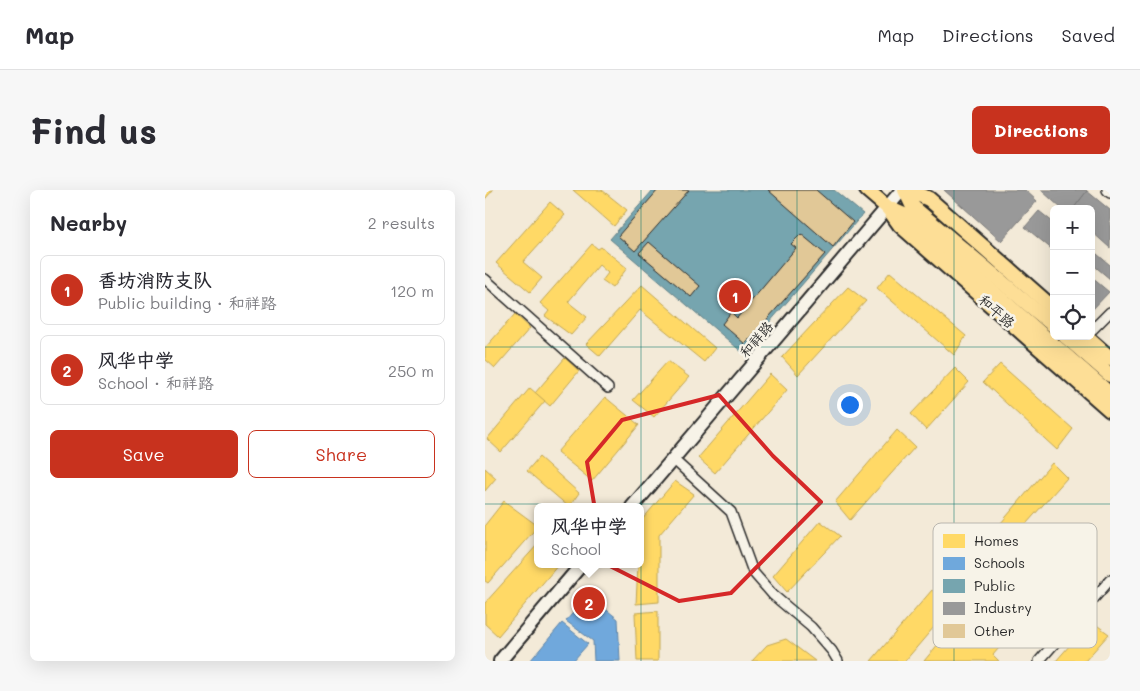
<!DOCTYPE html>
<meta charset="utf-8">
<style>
:root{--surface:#fff;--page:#f7f7f7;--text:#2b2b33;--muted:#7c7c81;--line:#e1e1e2;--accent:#c8321e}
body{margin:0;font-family:Mali,"LXGW WenKai TC",sans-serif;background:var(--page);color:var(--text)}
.controls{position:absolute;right:15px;top:15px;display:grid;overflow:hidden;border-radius:8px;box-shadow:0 5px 20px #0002}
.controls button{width:45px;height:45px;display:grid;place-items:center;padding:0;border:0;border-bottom:1px solid var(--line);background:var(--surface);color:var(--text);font:25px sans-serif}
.you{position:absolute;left:364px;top:214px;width:18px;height:18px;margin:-12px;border:4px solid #fff;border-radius:50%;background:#1a73e8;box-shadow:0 0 0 8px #1a73e833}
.badge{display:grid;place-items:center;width:32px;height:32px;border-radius:50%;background:var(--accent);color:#fff;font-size:16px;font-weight:700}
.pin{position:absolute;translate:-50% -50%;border:2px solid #fff;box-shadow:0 1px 5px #0006}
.popup{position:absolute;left:49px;top:313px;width:110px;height:65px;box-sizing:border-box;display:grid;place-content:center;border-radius:8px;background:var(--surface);filter:drop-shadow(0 1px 4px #0005);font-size:16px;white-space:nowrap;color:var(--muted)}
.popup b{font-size:19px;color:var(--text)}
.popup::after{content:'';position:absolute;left:50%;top:100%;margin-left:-10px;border:10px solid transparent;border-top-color:var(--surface)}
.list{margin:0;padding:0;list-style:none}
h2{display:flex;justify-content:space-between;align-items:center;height:65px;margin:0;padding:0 20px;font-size:21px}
h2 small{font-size:16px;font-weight:400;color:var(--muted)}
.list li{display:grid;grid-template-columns:32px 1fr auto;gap:15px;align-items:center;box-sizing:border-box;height:70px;margin:0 10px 10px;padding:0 10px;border:1px solid var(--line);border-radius:8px}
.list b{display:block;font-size:19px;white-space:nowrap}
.list p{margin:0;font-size:16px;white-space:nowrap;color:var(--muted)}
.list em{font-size:16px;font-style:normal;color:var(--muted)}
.actions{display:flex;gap:10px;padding:15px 20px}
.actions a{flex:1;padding:11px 0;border:1px solid var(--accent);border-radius:8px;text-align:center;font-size:18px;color:var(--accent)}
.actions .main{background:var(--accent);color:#fff}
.icon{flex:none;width:28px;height:28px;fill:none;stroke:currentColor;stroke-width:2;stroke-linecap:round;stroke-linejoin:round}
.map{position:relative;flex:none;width:625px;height:471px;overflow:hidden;border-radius:8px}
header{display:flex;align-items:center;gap:30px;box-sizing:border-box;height:70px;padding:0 25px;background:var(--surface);border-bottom:1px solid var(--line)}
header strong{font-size:24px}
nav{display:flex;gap:28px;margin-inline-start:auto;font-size:18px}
.intro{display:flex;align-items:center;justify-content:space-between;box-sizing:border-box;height:120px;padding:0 30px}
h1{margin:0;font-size:35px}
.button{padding:12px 22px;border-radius:8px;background:var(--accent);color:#fff;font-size:18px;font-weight:700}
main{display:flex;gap:30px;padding:0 30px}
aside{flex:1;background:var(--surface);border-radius:8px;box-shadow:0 5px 20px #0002}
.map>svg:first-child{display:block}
.homes{fill:#ffd966;stroke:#bfa554}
.schools{fill:#6fa8dc;stroke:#5b82a7}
.public{fill:#76a5af;stroke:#608087}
.industry{fill:#999;stroke:#787878}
.building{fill:#e1c897;stroke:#2b2b2b}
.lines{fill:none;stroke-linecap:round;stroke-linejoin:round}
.street-casing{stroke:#2b2b2b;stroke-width:12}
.secondary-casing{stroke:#2b2b2b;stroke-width:16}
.primary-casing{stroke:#2b2b2b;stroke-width:18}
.street{stroke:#f7f3e8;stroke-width:9}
.secondary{stroke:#f7f3e8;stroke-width:12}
.primary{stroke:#fdde96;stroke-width:14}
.marked{fill:none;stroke:#d62828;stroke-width:4;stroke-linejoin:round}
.grid{fill:none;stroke:#0f766e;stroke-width:1;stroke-opacity:0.55}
.labels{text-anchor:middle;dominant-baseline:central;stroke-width:5;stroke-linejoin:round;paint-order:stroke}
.street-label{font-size:14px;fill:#2b2b2b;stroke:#f7f3e8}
.key{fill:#f7f3e8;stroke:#bab7af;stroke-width:1}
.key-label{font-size:14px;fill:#2b2b2b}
</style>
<header>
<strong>Map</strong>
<nav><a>Map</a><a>Directions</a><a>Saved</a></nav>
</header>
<div class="intro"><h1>Find us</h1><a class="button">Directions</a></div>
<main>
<aside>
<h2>Nearby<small>2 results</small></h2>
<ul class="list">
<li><span class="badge">1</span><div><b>香坊消防支队</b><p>Public building · 和祥路</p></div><em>120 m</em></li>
<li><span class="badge">2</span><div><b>风华中学</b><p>School · 和祥路</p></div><em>250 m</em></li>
</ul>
<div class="actions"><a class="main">Save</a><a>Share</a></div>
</aside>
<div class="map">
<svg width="625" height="471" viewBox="0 0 625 471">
<rect width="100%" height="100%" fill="#f3ead8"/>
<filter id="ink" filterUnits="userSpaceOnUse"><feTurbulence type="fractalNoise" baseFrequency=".02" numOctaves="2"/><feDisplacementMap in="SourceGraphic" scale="10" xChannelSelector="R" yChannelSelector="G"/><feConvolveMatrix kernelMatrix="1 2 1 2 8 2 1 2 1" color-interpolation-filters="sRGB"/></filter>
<g filter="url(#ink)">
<!-- homes -->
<g class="homes">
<polygon points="0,0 8,0 0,9"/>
<polygon points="88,0 117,0 142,20 129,36"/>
<polygon points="65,12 80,25 38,72 57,88 45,102 11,73"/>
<polygon points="107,54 113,59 116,57 142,78 127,98 117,91 123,83 114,75 83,112 102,127 86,145 60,126 64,121 55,113"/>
<polygon points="405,82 481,146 469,165 392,98"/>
<polygon points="157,95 230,158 219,172 155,120 115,166 101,154"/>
<polygon points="363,97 381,111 313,185 297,167"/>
<polygon points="30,124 45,138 10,178 0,169 0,158"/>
<polygon points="80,168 94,181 65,216 50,203"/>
<polygon points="183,171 204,187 169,227 148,210"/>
<polygon points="515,174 588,239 572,260 498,192"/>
<polygon points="470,178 484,192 441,240 426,224"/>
<polygon points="285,184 302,200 230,283 213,268"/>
<polygon points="45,198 60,211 16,262 2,249"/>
<polygon points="120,207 154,235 107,291 72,262"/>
<polygon points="412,240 430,257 365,330 350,312"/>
<polygon points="54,267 94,303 84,317 42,281"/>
<polygon points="567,273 582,288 517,361 504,347"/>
<polygon points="0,278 11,288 0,301"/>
<polygon points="190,291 209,304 174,345 174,412 151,414 153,374 155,374 156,331"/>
<polygon points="19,311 53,336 3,393 0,391 0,335"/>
<polygon points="335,331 355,346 302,402 288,386"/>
<polygon points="53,354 53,374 74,374 13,446 0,434 0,413"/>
<polygon points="492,359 521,386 498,410 469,386"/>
<polygon points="447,400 466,417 420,471 386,471"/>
<polygon points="173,421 173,471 152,471 150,423"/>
<polygon points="606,431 624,444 600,471 571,471"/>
<polygon points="512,436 524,446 508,465 514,471 439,471 459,447 463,449 468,441 475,445 480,440 496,454"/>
<polygon points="301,449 330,471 267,471 282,455"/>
</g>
<!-- schools -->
<g class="schools">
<polygon points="103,405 133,429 135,471 109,471 108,451 81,431"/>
<polygon points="77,433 103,454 88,471 45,471"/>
</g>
<!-- public -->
<polygon class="public" points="168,0 349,0 378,24 258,163 125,49"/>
<!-- industry -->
<g class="industry">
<polygon points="459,0 540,0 552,11 516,51"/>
<polygon points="556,0 601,0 602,1 588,19 577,19"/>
<polygon points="602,1 625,20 625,58 606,41 606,19 588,19"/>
<polygon points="554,21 569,33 569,61 540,37"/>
<polygon points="606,59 625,75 625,89 606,73"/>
<polygon points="606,87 624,102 606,121"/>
</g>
<!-- building -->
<g class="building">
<polygon points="173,0 204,0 150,61 133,46"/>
<polygon points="283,0 331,0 368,32 348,57"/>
<polygon points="316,44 340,64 260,154 237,134 246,122 252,128 311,58 306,54"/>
<polygon points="164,52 215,96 206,107 154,63"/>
</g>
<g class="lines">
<defs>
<g id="street">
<polyline points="622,0 625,3"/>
<polyline points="0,89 123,198"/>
<polyline points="606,141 625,122"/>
<polyline points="188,269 246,322 268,382 288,405 326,437 347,461 353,471"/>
<polyline points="554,471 625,390"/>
</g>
<g id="secondary">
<polyline points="147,317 417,0"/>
<polyline points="15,471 97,374"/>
</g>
<g id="primary">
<polyline points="382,0 403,18 421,26 625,204"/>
<polyline points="420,0 428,17 569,136"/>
<polyline points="424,0 444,9 569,119"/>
<polyline points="403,18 415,35 625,220"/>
<polyline points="580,146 625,185"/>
<polyline points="600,146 625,168"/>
</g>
</defs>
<!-- street casing -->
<use href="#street" class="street-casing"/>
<!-- secondary casing -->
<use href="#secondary" class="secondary-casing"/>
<!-- primary casing -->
<use href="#primary" class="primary-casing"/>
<!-- street -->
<use href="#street" class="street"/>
<!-- secondary -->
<use href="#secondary" class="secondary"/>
<!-- primary -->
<use href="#primary" class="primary"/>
</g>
</g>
<!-- marked area -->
<path class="marked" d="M234 205 288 266 336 312 246 403 194 411 119 373 102 272 137 230Z"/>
<!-- grid -->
<path class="grid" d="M156 0V471M312 0V471M469 0V471M0 157H625M0 314H625"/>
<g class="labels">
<!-- street labels -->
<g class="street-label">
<text transform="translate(512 121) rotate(41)">和平路</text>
<text transform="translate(271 149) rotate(-49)">和祥路</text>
</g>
</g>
<!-- legend -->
<rect x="448" y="333" width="164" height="125" rx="8" class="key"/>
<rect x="458" y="344" width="22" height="14" fill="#ffd966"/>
<rect x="458" y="367" width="22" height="13" fill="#6fa8dc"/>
<rect x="458" y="389" width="22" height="14" fill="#76a5af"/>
<rect x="458" y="412" width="22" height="13" fill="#999"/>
<rect x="458" y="434" width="22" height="14" fill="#e1c897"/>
<g class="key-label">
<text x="489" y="356">Homes</text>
<text x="489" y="378">Schools</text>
<text x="489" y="401">Public</text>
<text x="489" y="423">Industry</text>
<text x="489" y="446">Other</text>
</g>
</svg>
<div class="controls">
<button>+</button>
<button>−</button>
<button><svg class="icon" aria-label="locate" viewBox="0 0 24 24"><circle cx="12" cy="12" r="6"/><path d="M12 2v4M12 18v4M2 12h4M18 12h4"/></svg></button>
</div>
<div class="you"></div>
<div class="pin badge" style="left:250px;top:106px">1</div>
<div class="pin badge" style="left:104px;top:413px">2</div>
<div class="popup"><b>风华中学</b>School</div>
</div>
</main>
